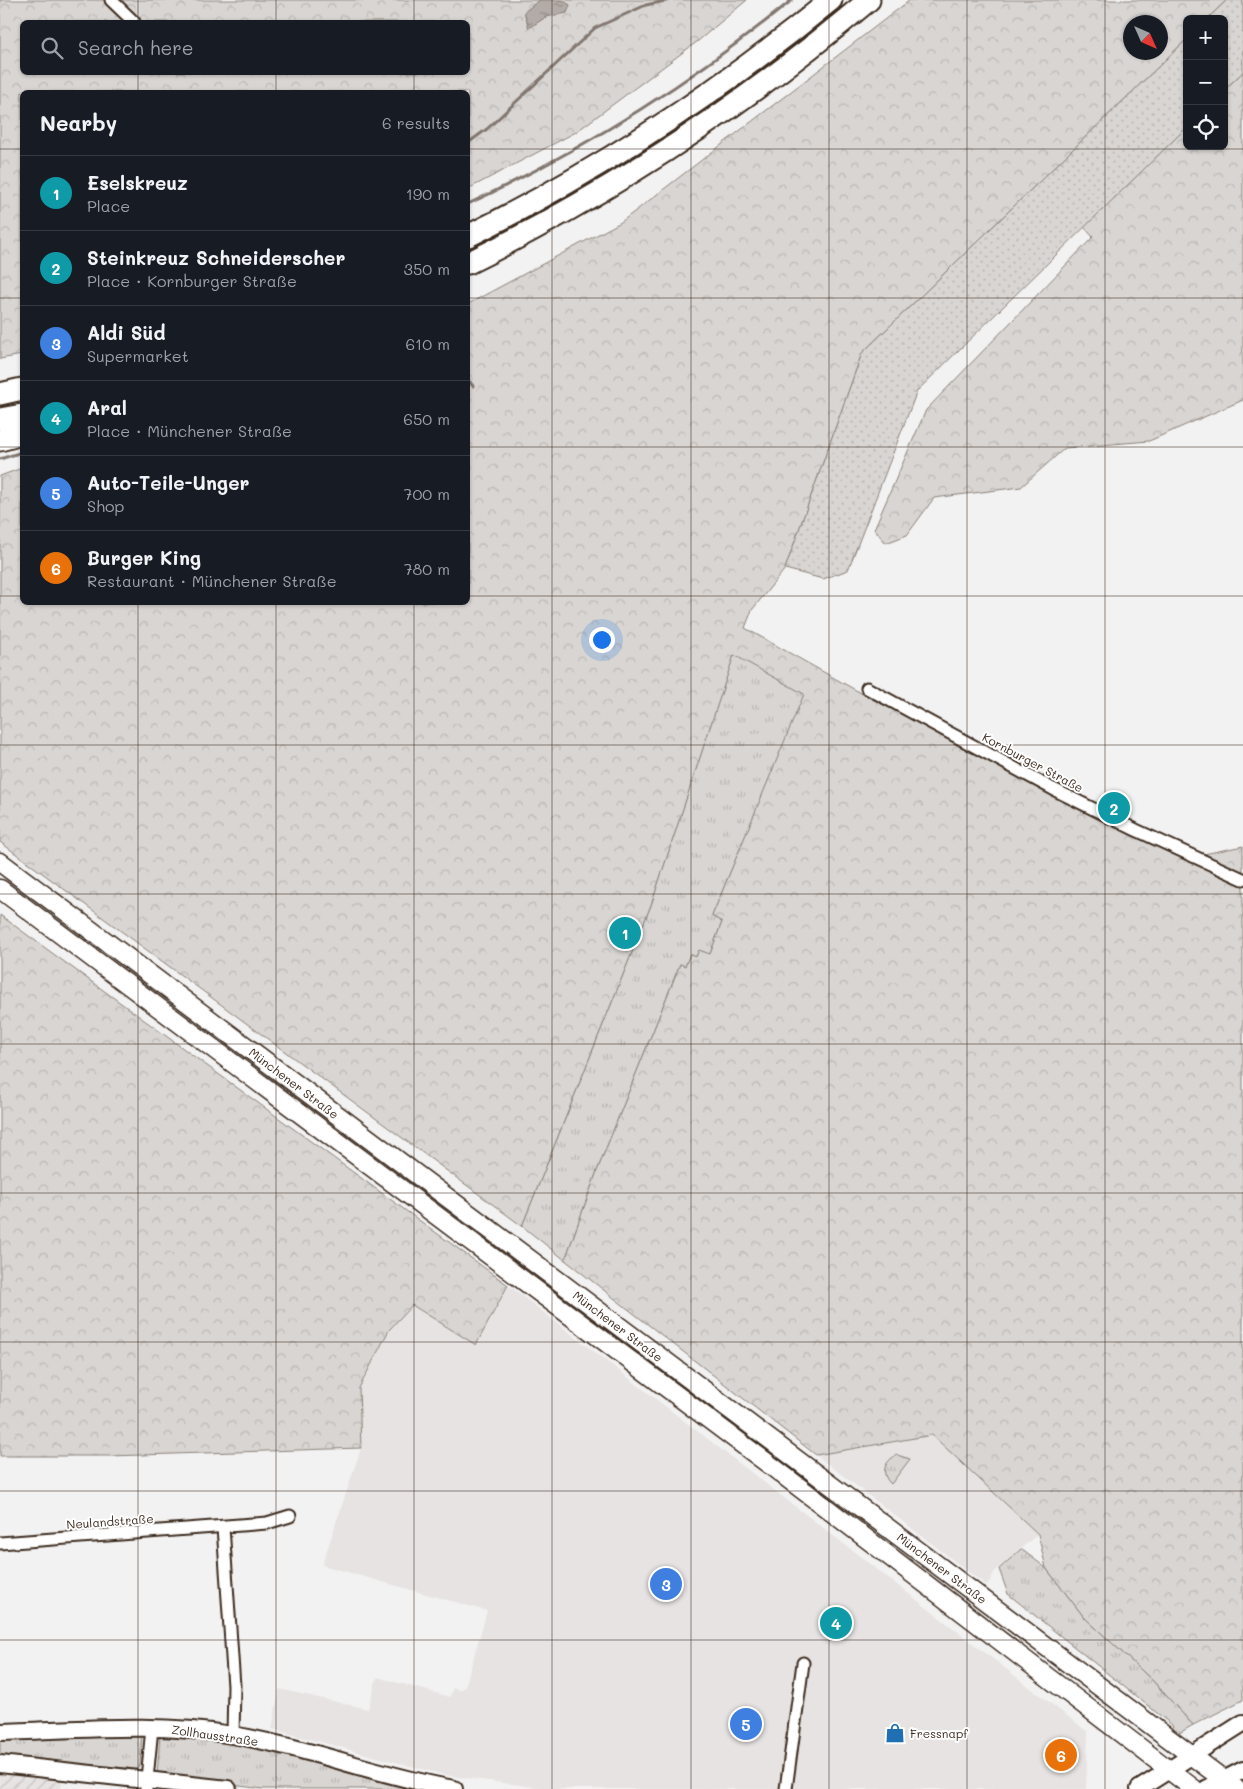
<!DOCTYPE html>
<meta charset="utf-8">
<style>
:root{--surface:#171b24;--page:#242831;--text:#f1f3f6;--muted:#9ea1a6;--line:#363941;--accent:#2563eb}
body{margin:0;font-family:Mali,sans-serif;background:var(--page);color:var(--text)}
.controls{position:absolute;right:15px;top:15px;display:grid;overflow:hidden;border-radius:8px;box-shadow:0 1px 4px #0004}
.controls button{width:45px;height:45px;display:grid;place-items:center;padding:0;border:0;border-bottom:1px solid var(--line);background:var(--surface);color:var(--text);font:25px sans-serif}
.compass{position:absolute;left:1123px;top:15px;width:45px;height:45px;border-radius:50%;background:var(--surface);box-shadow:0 1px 4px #0004;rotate:135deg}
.you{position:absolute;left:601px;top:639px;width:18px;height:18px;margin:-12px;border:4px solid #fff;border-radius:50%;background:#1a73e8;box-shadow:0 0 0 8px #1a73e833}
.badge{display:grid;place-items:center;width:32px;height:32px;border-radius:50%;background:var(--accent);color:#fff;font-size:16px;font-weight:700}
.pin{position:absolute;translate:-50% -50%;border:2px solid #fff;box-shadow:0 1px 5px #0006}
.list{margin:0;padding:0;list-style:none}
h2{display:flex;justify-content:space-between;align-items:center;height:65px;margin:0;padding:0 20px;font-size:21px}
h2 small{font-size:16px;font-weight:400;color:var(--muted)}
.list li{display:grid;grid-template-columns:32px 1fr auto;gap:15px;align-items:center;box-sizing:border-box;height:75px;padding:0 20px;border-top:1px solid var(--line)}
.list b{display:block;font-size:19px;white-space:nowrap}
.list p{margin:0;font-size:16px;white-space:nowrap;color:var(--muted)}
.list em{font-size:16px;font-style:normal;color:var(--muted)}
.icon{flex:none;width:28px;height:28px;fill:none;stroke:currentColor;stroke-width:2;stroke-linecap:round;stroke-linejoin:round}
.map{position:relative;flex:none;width:1243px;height:1789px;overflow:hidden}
.search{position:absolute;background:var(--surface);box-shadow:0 1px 4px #0004;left:20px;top:20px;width:450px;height:55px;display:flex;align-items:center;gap:12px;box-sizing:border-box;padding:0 18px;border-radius:8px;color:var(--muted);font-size:19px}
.panel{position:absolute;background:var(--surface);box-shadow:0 1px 4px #0004;left:20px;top:90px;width:450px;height:515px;border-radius:8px}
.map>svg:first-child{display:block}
.built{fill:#e6e3e2}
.industrial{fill:url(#industrial-furrows)}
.grass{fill:url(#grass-tufts);stroke:#8a8078}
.forest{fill:url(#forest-crowns);stroke:#8a8078;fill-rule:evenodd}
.garden{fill:url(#garden-dots);stroke:#8a8078}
.water{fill:url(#water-ripples);stroke:#827770}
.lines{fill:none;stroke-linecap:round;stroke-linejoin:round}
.stream{stroke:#827770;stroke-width:3}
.street-casing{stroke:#3b2a1e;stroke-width:15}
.secondary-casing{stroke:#3b2a1e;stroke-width:20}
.primary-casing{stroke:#3b2a1e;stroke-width:21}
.highway-casing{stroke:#3b2a1e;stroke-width:25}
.street{stroke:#fff;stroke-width:11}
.secondary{stroke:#fff;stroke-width:16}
.primary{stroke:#fff;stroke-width:18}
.highway{stroke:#fff;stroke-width:21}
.grid{fill:none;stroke:#3b2a1e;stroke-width:1;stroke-opacity:0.55}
.labels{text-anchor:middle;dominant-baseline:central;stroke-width:4;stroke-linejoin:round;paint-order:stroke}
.street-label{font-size:12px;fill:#3b2a1e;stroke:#fff}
.poi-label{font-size:12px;fill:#3b2a1e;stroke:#fff;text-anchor:start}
</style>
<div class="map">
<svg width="1243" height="1789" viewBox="0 0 1243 1789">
<defs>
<pattern id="industrial-furrows" width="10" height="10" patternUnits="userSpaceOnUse" patternTransform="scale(1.25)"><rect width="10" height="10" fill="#e6e3e2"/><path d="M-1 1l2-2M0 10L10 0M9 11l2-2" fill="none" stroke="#c6c3c1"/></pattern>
<pattern id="grass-tufts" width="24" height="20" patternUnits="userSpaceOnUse" patternTransform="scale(1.25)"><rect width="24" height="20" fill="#d8d5d2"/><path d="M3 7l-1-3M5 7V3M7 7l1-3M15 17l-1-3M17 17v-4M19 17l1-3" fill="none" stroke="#bab7b4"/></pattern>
<pattern id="forest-crowns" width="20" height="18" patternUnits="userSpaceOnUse" patternTransform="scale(1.25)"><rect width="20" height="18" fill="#d8d5d2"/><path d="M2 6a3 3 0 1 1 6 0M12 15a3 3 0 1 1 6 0" fill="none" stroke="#bab7b4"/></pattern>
<pattern id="garden-dots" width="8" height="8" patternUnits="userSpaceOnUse" patternTransform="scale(1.25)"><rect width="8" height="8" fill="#d8d5d2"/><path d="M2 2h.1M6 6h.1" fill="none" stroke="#bab7b4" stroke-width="1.8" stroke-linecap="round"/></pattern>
<pattern id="water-ripples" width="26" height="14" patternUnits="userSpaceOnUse" patternTransform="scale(1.25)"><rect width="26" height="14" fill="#b2aba7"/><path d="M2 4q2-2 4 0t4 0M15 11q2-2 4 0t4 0" fill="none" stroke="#928b87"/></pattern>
</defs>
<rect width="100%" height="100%" fill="#f3f2f2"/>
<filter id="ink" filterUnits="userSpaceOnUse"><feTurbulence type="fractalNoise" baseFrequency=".02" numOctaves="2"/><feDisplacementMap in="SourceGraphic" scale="10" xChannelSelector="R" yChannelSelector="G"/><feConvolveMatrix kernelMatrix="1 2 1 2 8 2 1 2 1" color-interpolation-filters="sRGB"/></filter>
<g filter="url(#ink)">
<!-- built -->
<g class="built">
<polygon points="508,1285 1088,1732 1086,1789 548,1789 444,1775 272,1729 279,1689 368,1709 377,1677 450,1697 453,1688 460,1690 465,1687 487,1611 322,1565 361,1448 359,1388 389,1330 412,1305 476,1345"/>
<polygon points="932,1435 1038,1534 995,1571 987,1586 816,1455"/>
</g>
<!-- industrial -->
<polygon class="industrial" points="0,1774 62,1778 61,1789 0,1789"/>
<!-- grass -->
<g class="grass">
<polygon points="734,654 805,694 712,916 722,922 710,954 696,957 690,955 685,966 680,964 597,1171 565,1260 522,1226 651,905"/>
<path d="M897 1455 910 1459 891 1484C880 1474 884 1461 897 1455Z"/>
<polygon points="1021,1549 1046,1568 1084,1617 1153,1681 1193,1725 1176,1735 1172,1725 1008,1594 999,1569"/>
<polygon points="192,1730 448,1789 263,1789 157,1775 160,1736"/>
<polygon points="142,1734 140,1764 137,1769 0,1756 0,1736"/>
</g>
<!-- forest -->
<g class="forest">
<path d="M0 0H747L698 41 576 132 468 189V92H22V355L0 359ZM22 22H468V72H22Z"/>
<path d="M910 0H1227L1207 19H1187V39L862 353 785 569 752 610 745 628 868 697 1184 858 1243 846V1700L1193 1725 1153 1681 1084 1617 1046 1568 1038 1534 932 1435 816 1455 565 1260 597 1171 680 964 685 966 690 954 696 957 699 950 710 954 722 922 712 916 804 694 734 655 651 905 522 1226 0 842V476L22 468V602H468V304L621 222ZM1130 22H1160V52H1130Z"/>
<polygon points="1243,72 1243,400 1149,441 1065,448 1021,487 934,498 907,535 886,543 874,529 926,410 1093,237 1084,227 1187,127 1187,146 1224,146 1224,90"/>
<polygon points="0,915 508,1285 476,1345 412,1305 389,1330 359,1388 361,1448 110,1456 0,1456"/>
</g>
<!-- garden -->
<g class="garden">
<polygon points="1227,0 1243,0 1243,72 1224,90 1224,19 1207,19"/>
<polygon points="1187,39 1187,127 917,391 848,570 823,579 785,569 862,353"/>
</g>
<!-- water -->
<polygon class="water" points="540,0 562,0 570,5 567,13 546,17 529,28 524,12"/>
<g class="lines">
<!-- stream -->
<g class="stream">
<polyline points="468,143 487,129 595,28 646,5 670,0"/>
<path d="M468 204C583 150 693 81 792 0"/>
<polyline points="468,380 473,386"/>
<polyline points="0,459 22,452"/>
</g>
<defs>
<g id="street">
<polyline points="111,0 134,22"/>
<polyline points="867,688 1053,789 1136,830 1243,879"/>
<polyline points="223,1527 234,1686 233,1735"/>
<polyline points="0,1543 267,1523 290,1516"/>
<polyline points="146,1789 152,1728"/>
<polyline points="786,1789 803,1663"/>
</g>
<g id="secondary">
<path d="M0 1732C77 1730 155 1722 232 1735 307 1747 379 1776 454 1789"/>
<polyline points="0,1764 228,1789"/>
<polyline points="1139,1789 1243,1723"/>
<polyline points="1206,1789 1243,1770"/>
</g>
<g id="primary">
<polyline points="0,862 1236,1789"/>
<polyline points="0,889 774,1468 1194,1789"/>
</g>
<g id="highway">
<path d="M468 236C597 172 719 92 831 0"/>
<path d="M468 263C612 192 746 104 869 0"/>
<polyline points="0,394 22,389"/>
<polyline points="0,419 22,415"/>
<polyline points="0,440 22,434"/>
</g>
</defs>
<!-- street casing -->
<use href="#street" class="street-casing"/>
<!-- secondary casing -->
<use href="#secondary" class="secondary-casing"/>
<!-- primary casing -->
<use href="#primary" class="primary-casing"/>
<!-- highway casing -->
<use href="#highway" class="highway-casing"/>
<!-- street -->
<use href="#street" class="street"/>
<!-- secondary -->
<use href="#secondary" class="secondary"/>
<!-- primary -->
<use href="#primary" class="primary"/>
<!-- highway -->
<use href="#highway" class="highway"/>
</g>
</g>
<!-- grid -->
<path class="grid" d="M138 0V22M276 0V22M414 0V22M552 0V1789M691 0V1789M829 0V1789M967 0V1789M1105 0V1789M138 72V92M276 72V92M414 72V92M0 149H22M468 149H1243M0 298H22M468 298H1243M0 447H22M468 447H1243M0 596H22M468 596H1243M138 602V1789M276 602V1789M414 602V1789M0 745H1243M0 894H1243M0 1044H1243M0 1193H1243M0 1342H1243M0 1491H1243M0 1640H1243"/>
<!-- icons -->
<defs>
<symbol id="shop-bare" viewBox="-9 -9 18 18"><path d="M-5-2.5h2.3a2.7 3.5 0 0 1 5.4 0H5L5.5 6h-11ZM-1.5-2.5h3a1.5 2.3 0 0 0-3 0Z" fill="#1f6fb2" stroke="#fff" stroke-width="2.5" paint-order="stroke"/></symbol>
</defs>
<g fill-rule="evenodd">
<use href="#shop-bare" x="881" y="1719" width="28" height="28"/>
</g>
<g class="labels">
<!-- street labels -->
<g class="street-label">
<text transform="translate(1033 762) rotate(28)">Kornburger Straße</text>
<text transform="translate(294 1083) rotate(37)">Münchener Straße</text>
<text transform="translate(618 1326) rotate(37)">Münchener Straße</text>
<text transform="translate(110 1521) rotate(-4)">Neulandstraße</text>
<text transform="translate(942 1568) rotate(37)">Münchener Straße</text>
<text transform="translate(215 1735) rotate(8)">Zollhausstraße</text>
</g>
<!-- poi labels -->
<g class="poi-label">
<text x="910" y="1733">Fressnapf</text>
</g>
</g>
</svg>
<div class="controls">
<button>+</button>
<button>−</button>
<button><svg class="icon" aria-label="locate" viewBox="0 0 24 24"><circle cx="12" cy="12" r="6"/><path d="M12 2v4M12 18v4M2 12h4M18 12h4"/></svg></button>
</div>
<svg class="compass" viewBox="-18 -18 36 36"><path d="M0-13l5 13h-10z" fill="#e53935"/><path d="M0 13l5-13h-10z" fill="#9ea1a6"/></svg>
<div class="you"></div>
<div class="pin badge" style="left:625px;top:933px;background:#0f9aa8">1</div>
<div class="pin badge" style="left:1114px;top:808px;background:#0f9aa8">2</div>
<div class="pin badge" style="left:666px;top:1584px;background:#3f7fe0">3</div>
<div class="pin badge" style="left:836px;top:1623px;background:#0f9aa8">4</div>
<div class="pin badge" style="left:746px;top:1724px;background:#3f7fe0">5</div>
<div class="pin badge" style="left:1061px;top:1755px;background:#e8710a">6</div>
<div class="search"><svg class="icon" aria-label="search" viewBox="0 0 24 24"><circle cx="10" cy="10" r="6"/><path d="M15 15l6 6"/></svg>Search here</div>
<section class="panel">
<h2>Nearby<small>6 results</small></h2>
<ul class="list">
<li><span class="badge" style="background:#0f9aa8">1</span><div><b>Eselskreuz</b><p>Place</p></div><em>190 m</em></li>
<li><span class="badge" style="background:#0f9aa8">2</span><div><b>Steinkreuz Schneiderscher</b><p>Place · Kornburger Straße</p></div><em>350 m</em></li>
<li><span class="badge" style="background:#3f7fe0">3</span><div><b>Aldi Süd</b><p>Supermarket</p></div><em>610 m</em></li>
<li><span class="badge" style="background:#0f9aa8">4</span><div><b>Aral</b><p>Place · Münchener Straße</p></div><em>650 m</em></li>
<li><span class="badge" style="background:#3f7fe0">5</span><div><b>Auto-Teile-Unger</b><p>Shop</p></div><em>700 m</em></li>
<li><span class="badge" style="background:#e8710a">6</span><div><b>Burger King</b><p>Restaurant · Münchener Straße</p></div><em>780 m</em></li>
</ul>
</section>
</div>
